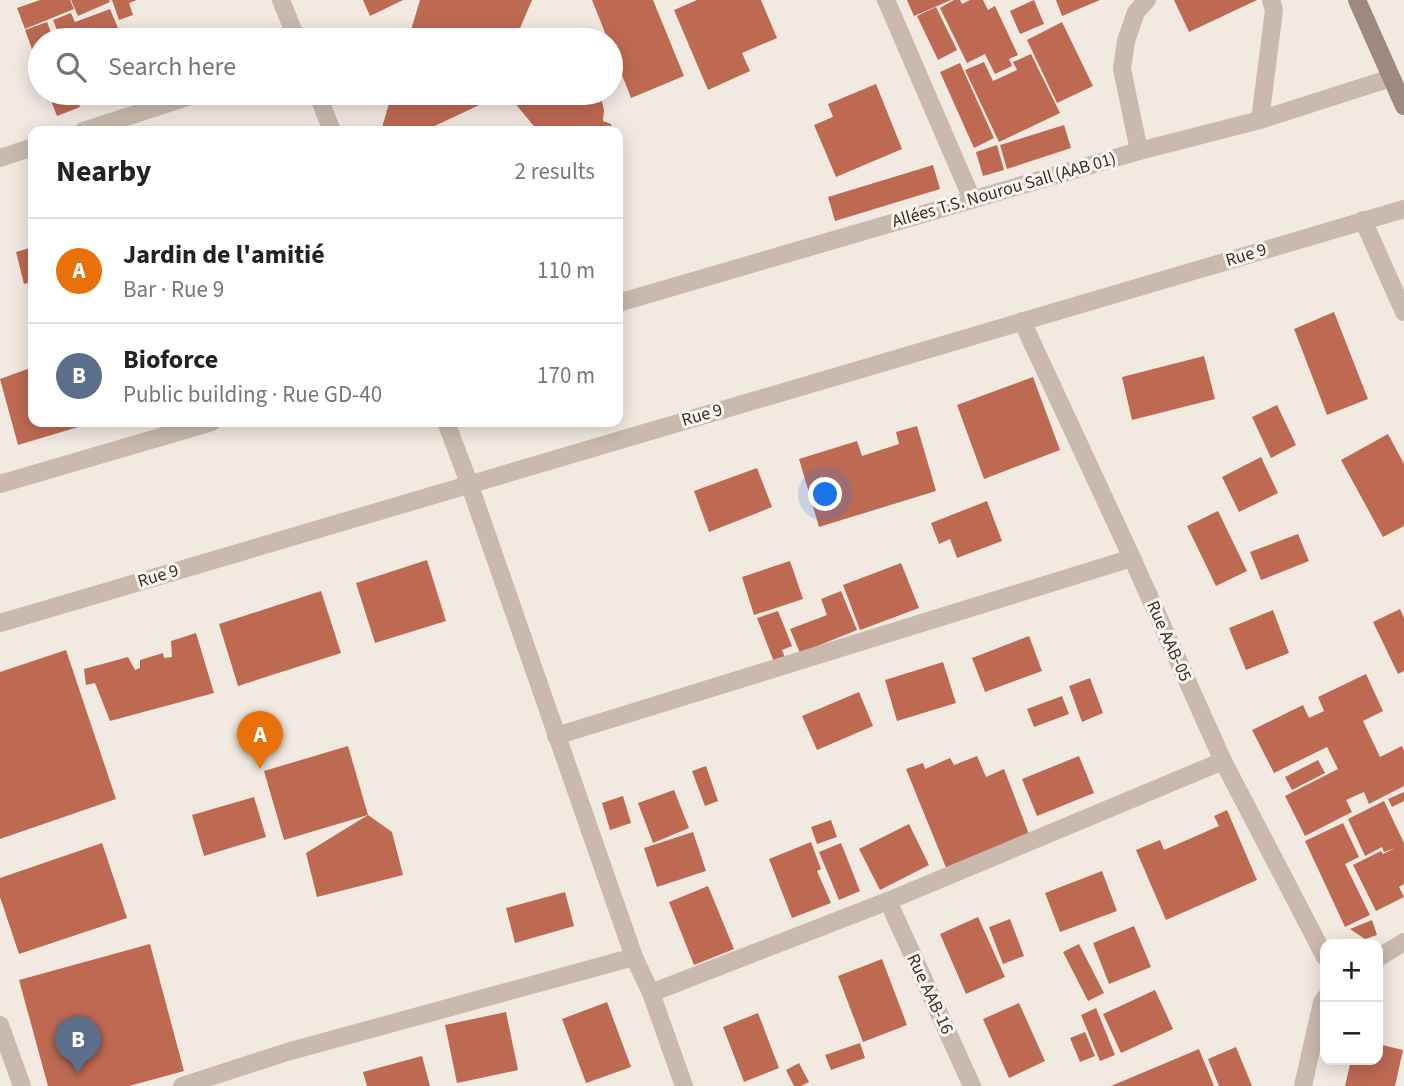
<!DOCTYPE html>
<meta charset="utf-8">
<style>
:root{--surface:#fff;--page:#f2f2f2;--text:#222;--muted:#767676;--line:#e0e0e0;--accent:#1a73e8}
body{margin:0;font-family:"Source Sans 3",sans-serif;background:var(--page);color:var(--text)}
.controls{position:absolute;right:21px;bottom:21px;display:grid;overflow:hidden;border-radius:14px;box-shadow:0 4px 18px #0003}
.controls button{width:63px;height:63px;display:grid;place-items:center;padding:0;border:0;border-bottom:2px solid var(--line);background:var(--surface);color:var(--text);font:35px sans-serif}
.you{position:absolute;left:826px;top:495px;width:24px;height:24px;margin:-18px;border:5px solid #fff;border-radius:50%;background:#1a73e8;box-shadow:0 0 0 10px #1a73e833}
.badge{display:grid;place-items:center;width:46px;height:46px;border-radius:50%;background:var(--accent);color:#fff;font-size:23px;font-weight:700}
.pin{position:absolute;translate:-50% -58px;filter:drop-shadow(0 2px 4px #0008)}
.pin::after{content:'';position:absolute;top:37px;width:24px;height:21px;background:inherit;clip-path:polygon(0 0,100% 0,50% 100%)}
.list{margin:0;padding:0;list-style:none}
h2{display:flex;justify-content:space-between;align-items:center;height:91px;margin:0;padding:0 28px;font-size:30px}
h2 small{font-size:23px;font-weight:400;color:var(--muted)}
.list li{display:grid;grid-template-columns:46px 1fr auto;gap:21px;align-items:center;box-sizing:border-box;height:105px;padding:0 28px;border-top:2px solid var(--line)}
.list b{display:block;font-size:26px;white-space:nowrap}
.list p{margin:0;font-size:23px;white-space:nowrap;color:var(--muted)}
.list em{font-size:23px;font-style:normal;color:var(--muted)}
.icon{flex:none;width:38px;height:38px;fill:none;stroke:currentColor;stroke-width:2;stroke-linecap:round;stroke-linejoin:round}
.map{position:relative;flex:none;width:1404px;height:1086px;overflow:hidden}
.search{position:absolute;background:var(--surface);box-shadow:0 4px 18px #0003;left:28px;top:28px;width:595px;height:77px;display:flex;align-items:center;gap:18px;box-sizing:border-box;padding:0 24px;border-radius:38px;color:var(--muted);font-size:26px}
.panel{position:absolute;background:var(--surface);box-shadow:0 4px 18px #0003;left:28px;top:126px;width:595px;height:301px;border-radius:14px}
.map>svg:first-child{display:block}
.building{fill:#be6a53}
.lines{fill:none;stroke-linecap:round;stroke-linejoin:round}
.service{stroke:#cabaae;stroke-width:18}
.minor{stroke:#cabaae;stroke-width:18}
.tertiary{stroke:#cabaae;stroke-width:18}
.secondary{stroke:#9e897f;stroke-width:18}
.labels{text-anchor:middle;dominant-baseline:central;stroke-width:6;stroke-linejoin:round;paint-order:stroke}
.street-label{font-size:18px;fill:#392f2c;stroke:#faf4ee}
</style>
<div class="map">
<svg width="1404" height="1086" viewBox="0 0 1404 1086">
<rect width="100%" height="100%" fill="#f2eae1"/>
<!-- building -->
<g class="building">
<polygon points="40,0 70,0 74,9 25,29 17,8"/>
<polygon points="71,0 109,0 110,2 78,16"/>
<polygon points="112,0 137,0 129,3 133,15 119,20"/>
<polygon points="363,0 403,0 370,16"/>
<polygon points="420,0 532,0 515,40 408,40"/>
<polygon points="592,0 653,0 684,76 631,98 611,47 611,40 608,40"/>
<polygon points="697,0 761,0 777,38 742,53 750,71 708,90 674,10"/>
<polygon points="907,0 951,0 914,16"/>
<polygon points="954,0 960,0 962,4 970,0 983,0 988,10 995,6 1018,55 1009,59 1012,66 995,74 985,54 967,63 940,8"/>
<polygon points="1034,0 1044,24 1020,34 1010,11"/>
<polygon points="1056,0 1100,0 1062,16"/>
<polygon points="1174,0 1257,0 1189,32"/>
<polygon points="936,7 957,50 938,60 917,16"/>
<polygon points="110,9 118,28 86,40 61,40 53,20 71,13 75,22"/>
<polygon points="47,22 54,40 40,40 40,71 25,30"/>
<polygon points="1062,22 1093,86 1057,103 1027,40"/>
<polygon points="1031,54 1060,113 999,142 965,70 984,62 993,81 1017,70 1013,62"/>
<polygon points="960,63 994,138 974,148 940,72"/>
<polygon points="876,84 902,149 836,177 814,125 833,117 828,104"/>
<polygon points="48,93 75,93 80,107 57,116"/>
<polygon points="392,93 493,93 490,100 424,131 381,131"/>
<polygon points="509,93 591,93 594,100 601,98 604,110 603,121 611,124 612,131 538,131 508,95"/>
<polygon points="1064,125 1071,148 1007,169 1000,145"/>
<polygon points="997,145 1004,170 983,176 976,152"/>
<polygon points="933,165 940,189 835,221 828,197"/>
<polygon points="33,247 33,282 24,284 16,252"/>
<polygon points="1334,312 1368,399 1327,415 1294,329"/>
<polygon points="1204,356 1215,399 1132,420 1122,377"/>
<polygon points="33,367 33,422 95,422 18,445 0,379"/>
<polygon points="1033,377 1060,450 984,479 957,405"/>
<polygon points="1277,405 1296,445 1271,458 1252,417"/>
<polygon points="917,426 936,491 819,527 799,459 857,441 862,456 899,444 896,432"/>
<polygon points="1388,434 1404,464 1404,526 1383,537 1341,460"/>
<polygon points="1261,457 1278,493 1239,512 1222,477"/>
<polygon points="757,468 772,507 709,532 694,491"/>
<polygon points="987,501 1002,541 957,558 950,539 939,544 931,523"/>
<polygon points="1218,511 1247,571 1216,586 1187,526"/>
<polygon points="1298,534 1309,561 1261,580 1250,552"/>
<polygon points="427,560 446,621 375,643 356,583"/>
<polygon points="790,561 803,599 754,615 742,577"/>
<polygon points="901,563 919,608 860,630 843,585"/>
<polygon points="321,591 341,653 238,686 219,624"/>
<polygon points="841,591 857,630 800,653 790,629 827,615 821,599"/>
<polygon points="1400,609 1404,618 1404,671 1398,674 1373,622"/>
<polygon points="1273,610 1289,653 1246,670 1229,628"/>
<polygon points="778,611 792,646 782,650 785,658 774,662 757,618"/>
<polygon points="196,633 214,693 110,721 95,683 86,685 84,669 128,657 135,670 140,668 140,660 163,653 164,658 172,657 171,641"/>
<polygon points="1029,636 1042,671 985,692 972,658"/>
<polygon points="66,650 116,799 0,839 0,672"/>
<polygon points="943,662 956,703 897,721 885,680"/>
<polygon points="1366,674 1383,711 1363,721 1380,757 1402,746 1404,751 1404,786 1369,804 1364,792 1346,800 1352,812 1305,836 1285,796 1338,769 1327,747 1274,773 1252,730 1303,705 1309,718 1324,711 1318,697"/>
<polygon points="1090,678 1103,713 1082,722 1069,686"/>
<polygon points="859,692 873,726 817,750 802,716"/>
<polygon points="1062,696 1069,714 1034,727 1027,709"/>
<polygon points="348,746 368,815 284,840 264,771"/>
<polygon points="977,756 986,777 1004,769 1030,837 947,870 906,769 923,763 925,769 950,758 954,765"/>
<polygon points="1079,756 1094,793 1037,816 1022,779"/>
<polygon points="1318,760 1325,773 1292,790 1285,777"/>
<polygon points="706,766 718,801 705,806 692,771"/>
<polygon points="674,790 689,828 653,843 638,803"/>
<polygon points="1404,792 1404,801 1392,807 1388,799"/>
<polygon points="623,796 631,823 610,830 602,803"/>
<polygon points="254,797 266,837 204,856 192,815"/>
<polygon points="1384,801 1404,843 1404,884 1399,887 1404,897 1376,911 1353,865 1381,851 1383,854 1395,848 1384,852 1382,847 1365,856 1348,819"/>
<polygon points="1227,810 1257,880 1166,920 1136,850 1160,840 1164,850 1219,826 1214,816"/>
<polygon points="368,815 392,832 403,875 317,897 306,853"/>
<polygon points="831,820 837,837 817,844 811,827"/>
<polygon points="1343,823 1359,857 1345,864 1370,915 1345,927 1305,841"/>
<polygon points="909,824 929,865 880,890 859,849"/>
<polygon points="693,832 706,871 657,887 644,848"/>
<polygon points="811,842 821,869 817,871 831,903 792,918 769,859"/>
<polygon points="102,843 127,918 19,954 0,897 0,878"/>
<polygon points="841,843 860,891 839,900 819,852"/>
<polygon points="1102,871 1117,911 1060,932 1045,893"/>
<polygon points="708,886 734,949 694,965 669,902"/>
<polygon points="565,892 574,926 515,943 506,908"/>
<polygon points="978,917 1005,977 966,994 940,934"/>
<polygon points="1010,919 1024,956 1003,964 989,927"/>
<polygon points="1372,920 1377,935 1365,939 1350,929"/>
<polygon points="1134,926 1151,967 1109,984 1093,943"/>
<polygon points="150,944 184,1071 129,1086 48,1086 19,980"/>
<polygon points="1079,944 1104,993 1088,1001 1063,952"/>
<polygon points="882,959 907,1025 863,1042 838,976"/>
<polygon points="1155,990 1173,1029 1121,1053 1103,1014"/>
<polygon points="607,1002 631,1067 586,1083 562,1019"/>
<polygon points="1019,1003 1045,1061 1009,1078 983,1019"/>
<polygon points="1096,1008 1115,1055 1100,1061 1081,1015"/>
<polygon points="506,1012 518,1070 457,1083 445,1025"/>
<polygon points="758,1013 779,1068 744,1082 723,1027"/>
<polygon points="1085,1032 1095,1056 1080,1062 1070,1038"/>
<polygon points="860,1043 865,1058 831,1070 825,1055"/>
<polygon points="1378,1044 1403,1050 1395,1086 1345,1086 1351,1060 1378,1060"/>
<polygon points="1236,1047 1252,1086 1219,1086 1208,1059"/>
<polygon points="1199,1049 1214,1086 1111,1086"/>
<polygon points="422,1056 430,1086 367,1086 363,1072"/>
<polygon points="799,1063 809,1082 801,1086 794,1086 786,1070"/>
</g>
<g class="lines">
<!-- service -->
<g class="service">
<polyline points="1260,120 1274,10 1271,0"/>
<polyline points="1139,151 1122,69 1126,41 1136,12 1147,0"/>
</g>
<!-- minor -->
<g class="minor">
<polyline points="281,0 297,40"/>
<polyline points="886,0 972,199"/>
<polyline points="317,93 332,131"/>
<polyline points="83,131 200,93"/>
<polyline points="0,158 33,147"/>
<polyline points="1363,220 1404,312"/>
<polyline points="1022,321 1132,558 1223,761 1325,957"/>
<polyline points="446,422 469,483 634,957 651,993 684,1086"/>
<polyline points="556,736 1132,558"/>
<polyline points="888,901 972,1086"/>
<polyline points="1378,958 1404,942"/>
<polyline points="651,993 888,901 1223,761"/>
<polyline points="0,1025 22,1086"/>
<polyline points="182,1086 287,1052 634,957"/>
<polyline points="1303,1086 1322,1002 1325,998"/>
</g>
<!-- tertiary -->
<g class="tertiary">
<polyline points="618,303 1139,151 1260,120 1391,78"/>
<polyline points="0,484 212,422"/>
<polyline points="0,623 1404,209"/>
</g>
<!-- secondary -->
<polyline class="secondary" points="1357,0 1404,106"/>
</g>
<g class="labels">
<!-- street labels -->
<g class="street-label">
<text transform="translate(1004 190) rotate(-16)">Allées T.S. Nourou Sall (AAB 01)</text>
<text transform="translate(1246 255) rotate(-17)">Rue 9</text>
<text transform="translate(702 415) rotate(-16)">Rue 9</text>
<text transform="translate(158 576) rotate(-17)">Rue 9</text>
<text transform="translate(1169 641) rotate(66)">Rue AAB-05</text>
<text transform="translate(930 994) rotate(65)">Rue AAB-16</text>
</g>
</g>
</svg>
<div class="controls">
<button>+</button>
<button>−</button>
</div>
<div class="you"></div>
<div class="pin badge" style="left:260px;top:769px;background:#e8710a">A</div>
<div class="pin badge" style="left:78px;top:1074px;background:#5c6f8a">B</div>
<div class="search"><svg class="icon" aria-label="search" viewBox="0 0 24 24"><circle cx="10" cy="10" r="6"/><path d="M15 15l6 6"/></svg>Search here</div>
<section class="panel">
<h2>Nearby<small>2 results</small></h2>
<ul class="list">
<li><span class="badge" style="background:#e8710a">A</span><div><b>Jardin de l'amitié</b><p>Bar · Rue 9</p></div><em>110 m</em></li>
<li><span class="badge" style="background:#5c6f8a">B</span><div><b>Bioforce</b><p>Public building · Rue GD-40</p></div><em>170 m</em></li>
</ul>
</section>
</div>
